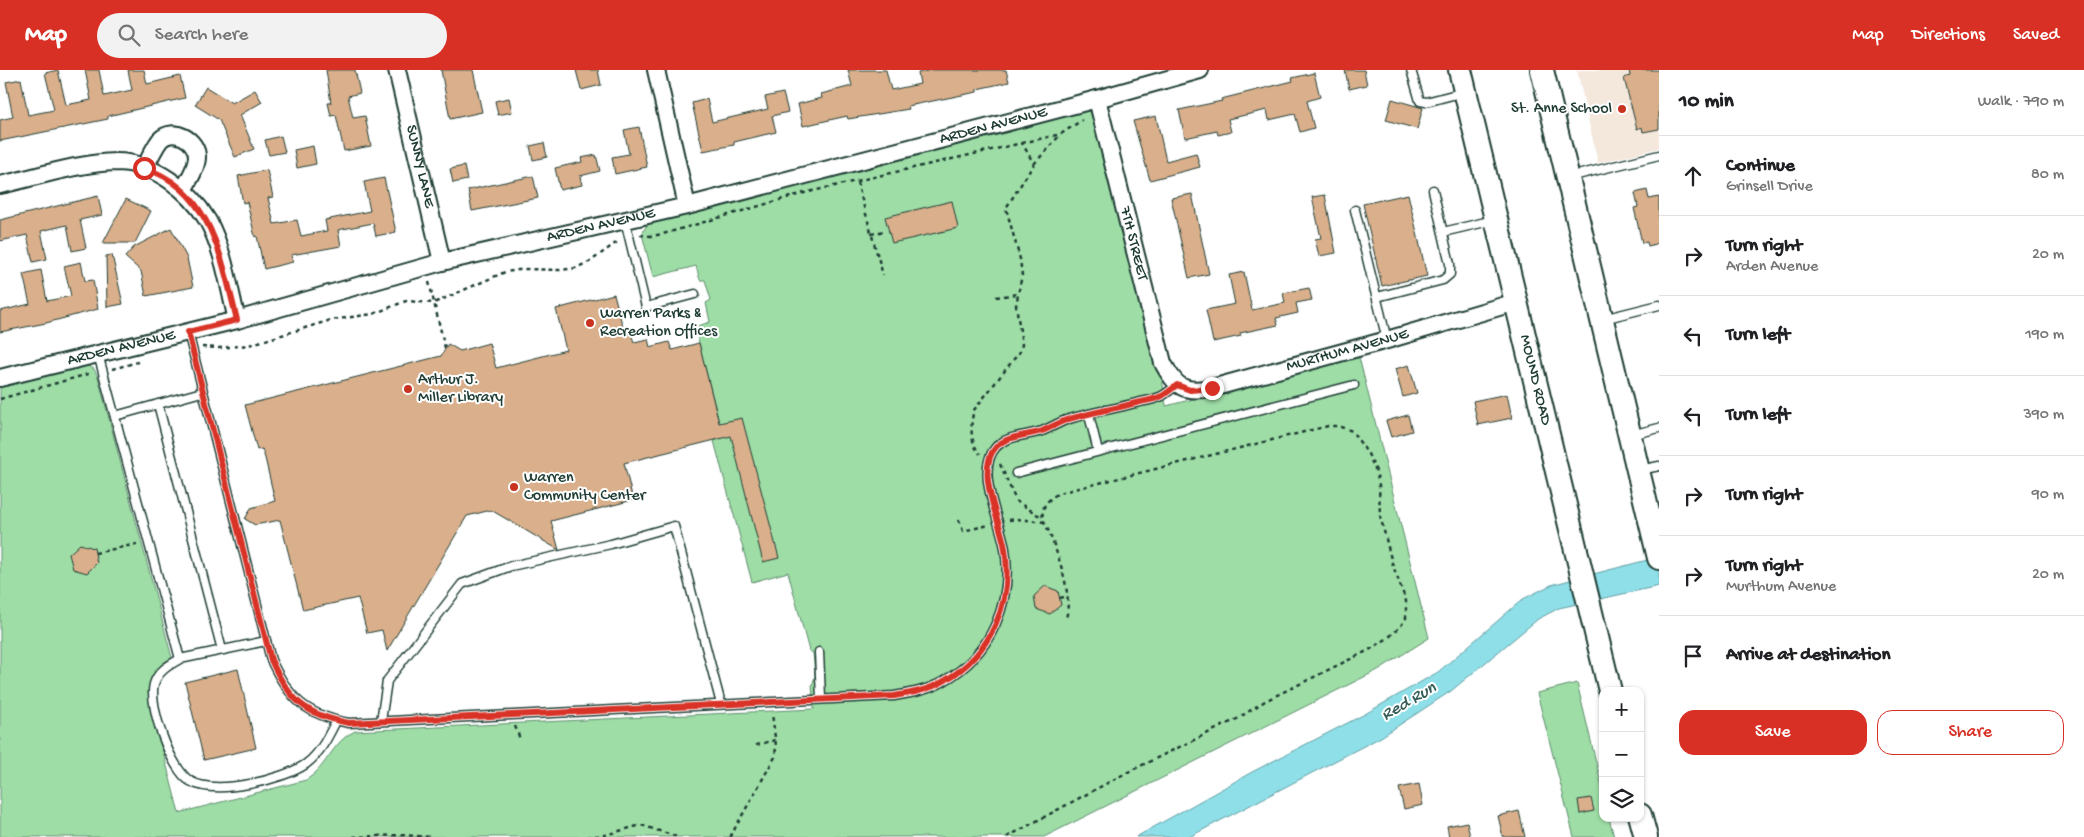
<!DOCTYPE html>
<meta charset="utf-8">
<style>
:root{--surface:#fff;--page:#f2f2f2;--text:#202124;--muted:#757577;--line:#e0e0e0;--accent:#d93025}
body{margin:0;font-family:"Gochi Hand",sans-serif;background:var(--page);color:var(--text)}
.controls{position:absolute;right:15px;bottom:15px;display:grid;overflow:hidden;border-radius:10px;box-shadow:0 1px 4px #0004}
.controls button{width:45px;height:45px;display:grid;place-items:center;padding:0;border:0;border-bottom:1px solid var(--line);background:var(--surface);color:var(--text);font:25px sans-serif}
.stop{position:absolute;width:15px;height:15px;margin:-11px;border:4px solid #d93025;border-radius:50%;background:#fff}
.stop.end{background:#d93025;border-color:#fff;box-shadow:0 1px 5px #0008}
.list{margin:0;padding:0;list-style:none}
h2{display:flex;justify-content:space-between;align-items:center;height:65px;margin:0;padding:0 20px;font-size:21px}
h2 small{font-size:16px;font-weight:400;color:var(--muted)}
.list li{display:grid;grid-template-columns:32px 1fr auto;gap:15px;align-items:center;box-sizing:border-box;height:80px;padding:0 20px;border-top:1px solid var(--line)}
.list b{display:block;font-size:19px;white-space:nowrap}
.list p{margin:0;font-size:16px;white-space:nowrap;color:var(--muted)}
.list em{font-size:16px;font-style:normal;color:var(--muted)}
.actions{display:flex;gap:10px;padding:15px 20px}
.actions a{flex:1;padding:11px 0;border:1px solid var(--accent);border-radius:15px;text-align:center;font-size:18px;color:var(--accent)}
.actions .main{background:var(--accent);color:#fff}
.icon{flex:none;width:28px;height:28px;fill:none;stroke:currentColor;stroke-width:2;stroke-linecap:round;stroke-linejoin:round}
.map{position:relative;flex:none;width:1659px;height:767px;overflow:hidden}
header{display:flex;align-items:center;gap:30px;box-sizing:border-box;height:70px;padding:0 25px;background:var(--accent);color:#fff}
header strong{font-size:24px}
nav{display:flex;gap:28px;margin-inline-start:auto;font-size:18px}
.search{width:350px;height:45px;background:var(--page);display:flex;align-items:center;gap:12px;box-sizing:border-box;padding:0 18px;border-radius:28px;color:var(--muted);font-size:19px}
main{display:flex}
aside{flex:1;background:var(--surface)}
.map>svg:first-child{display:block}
.built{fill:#f4e7dc}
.green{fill:#9edda6;stroke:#5e8d6d}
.water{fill:#8fdfe9;stroke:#629ea1}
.building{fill:#daaf8b;stroke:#1f3d34}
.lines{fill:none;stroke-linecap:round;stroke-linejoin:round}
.lane-casing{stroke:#1f3d34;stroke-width:11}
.street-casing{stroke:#1f3d34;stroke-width:20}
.secondary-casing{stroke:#1f3d34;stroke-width:26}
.path{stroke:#1f3d34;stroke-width:2.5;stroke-dasharray:4 4;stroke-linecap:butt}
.lane{stroke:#fff;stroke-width:8}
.street{stroke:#fff;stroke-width:16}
.secondary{stroke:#fff;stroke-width:22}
.route{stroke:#d93025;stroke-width:6}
.poi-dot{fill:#c8321e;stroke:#fff;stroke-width:2}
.labels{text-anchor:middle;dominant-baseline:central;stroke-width:4;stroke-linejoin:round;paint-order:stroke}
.poi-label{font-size:16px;fill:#1f3d34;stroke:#fff;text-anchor:start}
.street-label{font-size:16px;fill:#1f3d34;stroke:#fff}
.water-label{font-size:18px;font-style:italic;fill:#355d58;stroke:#fff}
</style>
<header>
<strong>Map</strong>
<div class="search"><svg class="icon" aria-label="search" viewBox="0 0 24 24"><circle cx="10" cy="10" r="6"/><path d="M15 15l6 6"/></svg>Search here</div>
<nav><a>Map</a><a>Directions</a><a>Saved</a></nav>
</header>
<main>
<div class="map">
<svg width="1659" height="767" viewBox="0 0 1659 767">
<rect width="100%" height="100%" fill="#fff"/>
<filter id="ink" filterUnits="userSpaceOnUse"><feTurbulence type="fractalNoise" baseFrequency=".02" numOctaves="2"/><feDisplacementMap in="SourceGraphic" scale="10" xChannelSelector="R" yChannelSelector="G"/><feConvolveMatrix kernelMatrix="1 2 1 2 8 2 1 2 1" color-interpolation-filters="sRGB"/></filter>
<g filter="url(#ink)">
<!-- built -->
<polygon class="built" points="1577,0 1659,0 1659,78 1598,93"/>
<!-- green -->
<g class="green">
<path d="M1084 40 1089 41 1094 44 1161 300 1166 336 1359 287 1429 568 1378 600 1044 767H0V313L87 295 94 299 98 307 172 588C155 595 151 609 149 627L179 743 306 710C327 698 332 671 355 661L814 639 812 616 815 606 813 583 809 581 788 502 752 512 714 371 723 368 695 257 710 252 706 233 711 230 705 210H700L696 196 653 207 642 164 646 156 652 152Z"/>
<polygon points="1577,613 1603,721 1603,748 1609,748 1614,767 1574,767 1537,623"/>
</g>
<!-- water -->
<polygon class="water" points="1659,487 1659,516 1559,538 1538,549 1451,621 1381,667 1189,767 1136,767 1252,702 1365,644 1438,602 1523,529 1551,515"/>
<!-- building -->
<g class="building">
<polygon points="58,0 66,35 91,30 85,0 99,0 104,26 132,20 128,0 144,0 147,14 180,6 185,28 108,46 108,49 0,71 0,50 13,47 6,12 21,9 28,45 54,40 45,3"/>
<polygon points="326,0 355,0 360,23 348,26 353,48 365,46 371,76 344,81 336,45 331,46 328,33 331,33"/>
<polygon points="441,0 473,0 482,42 450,49"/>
<polygon points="576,0 598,0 601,15 581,20"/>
<polygon points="848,0 886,0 891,20 920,14 918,3 931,0 1006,0 1009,12 977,19 977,22 908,36 909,39 848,49 847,46 803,56 798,34 822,28 821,24 852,16"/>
<polygon points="1345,0 1364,0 1367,15 1349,19"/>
<polygon points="1629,0 1659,0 1659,59 1643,62 1642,57 1637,59 1624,8 1630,6"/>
<polygon points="1314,3 1320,27 1307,31 1314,58 1300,62 1295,44 1269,50 1267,40 1228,49 1231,62 1218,65 1217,61 1185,68 1179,40 1222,31 1221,29 1293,11 1292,8"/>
<polygon points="206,17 232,33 255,20 262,32 240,45 254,79 235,87 219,50 195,35"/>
<polygon points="783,23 788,42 772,46 776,62 734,72 734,75 703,81 692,33 707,29 712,52 768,39 765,27"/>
<polygon points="509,28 512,42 498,45 495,31"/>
<polygon points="1392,29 1423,38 1417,59 1386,50"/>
<polygon points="1156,46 1166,91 1196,83 1200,97 1150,110 1133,51"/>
<polygon points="639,57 647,97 615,104 612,87 629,84 624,60"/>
<polygon points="281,66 285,82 269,85 265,70"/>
<polygon points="544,73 547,87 533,90 530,76"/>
<polygon points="313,76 316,94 297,98 294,80"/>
<polygon points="596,85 600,101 580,106 582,115 560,120 555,98 582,92 581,88"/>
<polygon points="464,96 467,110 453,113 450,99"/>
<polygon points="267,100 273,127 268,128 274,154 297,150 301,166 327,161 325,150 370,141 364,112 384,108 396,162 376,166 373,153 338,160 341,176 291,185 293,192 264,199 257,166 255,167 247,132 243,133 238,106"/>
<polygon points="533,106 538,128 472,141 468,120"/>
<polygon points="1647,120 1649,129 1659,127 1659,173 1648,176 1647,172 1642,173 1634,138 1638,137 1635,123"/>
<polygon points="1192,124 1209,204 1189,208 1171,128"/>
<polygon points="1408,124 1427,206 1382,216 1363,134"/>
<polygon points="1325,125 1336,183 1319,186 1315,169 1321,168 1312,127"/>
<polygon points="98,126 102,145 80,150 86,178 72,181 67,155 41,161 47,189 33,192 27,165 0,171 0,150"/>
<polygon points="126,129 151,141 135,173 103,173"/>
<polygon points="952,131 958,158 892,173 885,147"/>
<polygon points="171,158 187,188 193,217 146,226 141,201 125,187 134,177"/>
<polygon points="112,185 123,234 107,237 106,186"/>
<polygon points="81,192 85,211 93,210 98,239 46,253 0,262 0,241 30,234 23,204 41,200 47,231 71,226 64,196"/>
<polygon points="1244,202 1252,240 1285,233 1283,223 1309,218 1312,230 1296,233 1298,243 1276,248 1278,255 1240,263 1241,266 1213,272 1206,240 1235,234 1229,205"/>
<polygon points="614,224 625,265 631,264 634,272 648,269 650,277 669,272 672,280 699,273 719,353 742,348 779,488 763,492 731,366 624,393 633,430 551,451 559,480 491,440 467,446 387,581 382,560 367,563 358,528 303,540 280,450 255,455 245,449 251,438 275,431 265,388 262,379 257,380 245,335 441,286 448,274 460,281 489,273 496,298 566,280 556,239"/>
<polygon points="1409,295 1417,323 1403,327 1395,299"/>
<polygon points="1507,324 1512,348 1478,355 1473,331"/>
<polygon points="1408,345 1412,361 1391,367 1386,351"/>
<polygon points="80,474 94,478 97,493 87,503 73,499 69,484"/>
<polygon points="1045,516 1058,521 1061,535 1050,544 1036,539 1034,526"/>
<polygon points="238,599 256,678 204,690 185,612"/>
<polygon points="1419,714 1423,735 1404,739 1399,718"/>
<polygon points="1591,728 1594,741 1580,744 1578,730"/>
<polygon points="1519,741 1525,767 1503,767 1498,746"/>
<polygon points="1467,752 1470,767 1449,767 1447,756"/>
</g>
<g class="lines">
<defs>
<g id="lane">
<polyline points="1411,0 1420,31 1426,32 1464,22"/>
<polyline points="1569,107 1659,85"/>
<polyline points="1355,140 1387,270"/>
<polyline points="625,150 646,237 695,224"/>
<polyline points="1443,162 1494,150"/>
<polyline points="1377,227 1443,210 1450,204 1450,194 1433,120"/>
<polyline points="1603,249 1659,235"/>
<path d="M188 262 271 590C289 629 306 645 349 653L894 626C911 623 929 620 944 611 992 584 1013 531 1005 479 1001 451 974 401 996 377 1008 365 1027 366 1042 361 1050 358 1058 353 1066 350 1089 343 1113 339 1136 333 1144 331 1154 330 1162 326 1167 323 1172 319 1177 315"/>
<polyline points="98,284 180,589 266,571"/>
<polyline points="158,334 222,580"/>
<polyline points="1089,345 1098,381"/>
<polyline points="115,346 202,322"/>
<polyline points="1631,365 1659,358"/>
<polyline points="1640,400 1659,396"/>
<polyline points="1016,403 1354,315"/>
<polyline points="819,582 821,628"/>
<path d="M180 589C169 595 158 601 154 614 148 635 171 700 190 711 215 726 283 710 306 694 320 684 329 665 336 651"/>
<polyline points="381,651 387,611 462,514 511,496 611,474 674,456 721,634"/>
</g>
<g id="street">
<path id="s1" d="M397 0 442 192"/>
<polyline points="656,0 687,136"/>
<path id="s2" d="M1097 29 1163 293C1176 318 1184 323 1212 318L1387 270 1516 232"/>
<path d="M145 98C149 89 154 78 160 70 173 56 198 70 197 88 196 99 189 110 183 120"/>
<path d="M0 115C37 107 77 93 116 92 153 92 190 120 208 151 224 181 229 218 237 250"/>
<path id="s3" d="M0 308 237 250 442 192 687 136 1097 29 1200 0"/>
</g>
<g id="secondary">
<path id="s4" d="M1460 0 1610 621"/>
<polyline points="1542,0 1659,488"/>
<polyline points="1640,745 1646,767"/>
</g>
</defs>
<!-- lane casing -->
<use href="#lane" class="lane-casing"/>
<!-- street casing -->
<use href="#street" class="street-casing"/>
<!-- secondary casing -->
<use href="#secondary" class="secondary-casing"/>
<!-- path -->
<g class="path">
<polyline points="1022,73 1061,64 1082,50"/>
<polyline points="1034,94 1060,65"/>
<polyline points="857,112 883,205"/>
<polyline points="871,164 884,161"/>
<path d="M640 165 651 166 663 164 804 123 1022 73 1034 94 1006 138 1020 189 1022 205 1016 235 1022 274 1021 280 974 340C970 354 970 373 980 384"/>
<polyline points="429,212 445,278"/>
<polyline points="996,227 1018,224"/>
<polyline points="202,277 219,278 249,275 331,250 373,244 406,231 434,233 505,202 526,199 560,200 576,198 591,191 620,170"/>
<polyline points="112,299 138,292"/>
<polyline points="0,329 92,303"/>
<polyline points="1000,394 1016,431 1038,445 1043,445"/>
<polyline points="959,450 963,461 989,455"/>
<polyline points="1009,450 1017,449 1045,452"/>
<polyline points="95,483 137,474"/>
<polyline points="1060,528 1068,526"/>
<polyline points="515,656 520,669"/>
<polyline points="756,675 775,670"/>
<polyline points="353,767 400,765 431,767"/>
<polyline points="587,767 605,765 641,755 678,767"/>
<polyline points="730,767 775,687 776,676 772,643"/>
<path d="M1007 767 1126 703 1237 649 1265 631 1369 580 1388 568 1400 557 1406 548V531L1392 493 1380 445 1379 415 1376 401 1368 384 1352 361 1338 356H1328L1059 423C1052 427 1045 432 1043 440 1041 448 1046 455 1049 462 1058 485 1073 525 1066 548"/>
</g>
<!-- lane -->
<use href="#lane" class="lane"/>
<!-- street -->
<use href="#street" class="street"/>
<!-- secondary -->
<use href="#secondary" class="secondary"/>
</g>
</g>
<g class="lines" filter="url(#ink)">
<!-- route -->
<path class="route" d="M144 98C212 119 222 191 237 250L188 262 271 590C289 630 305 645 349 653L894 626C911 623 929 620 944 611 992 584 1013 531 1005 479 1001 451 974 401 996 377 1008 365 1027 366 1042 361 1050 358 1058 353 1066 350 1089 343 1113 339 1136 333 1144 331 1154 330 1162 326 1167 323 1172 319 1177 315L1190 320 1212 318"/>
</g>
<!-- markers -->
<g class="poi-dot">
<circle cx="1622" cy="39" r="5"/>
<circle cx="590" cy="253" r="5"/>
<circle cx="408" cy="319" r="5"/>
<circle cx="514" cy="417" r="5"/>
</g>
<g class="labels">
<!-- poi labels -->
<g class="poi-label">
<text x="1612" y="39" text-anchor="end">St. Anne School</text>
<text x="600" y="244">Warren Parks &amp;<tspan x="600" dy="18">Recreation Offices</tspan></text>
<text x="418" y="310">Arthur J.<tspan x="418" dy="18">Miller Library</tspan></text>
<text x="524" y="408">Warren<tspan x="524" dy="18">Community Center</tspan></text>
</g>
<!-- street labels -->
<g class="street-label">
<text stroke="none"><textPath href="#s3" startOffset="1025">ARDEN AVENUE</textPath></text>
<text stroke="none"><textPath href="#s1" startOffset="99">SUNNY LANE</textPath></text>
<text stroke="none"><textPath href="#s3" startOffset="620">ARDEN AVENUE</textPath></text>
<text stroke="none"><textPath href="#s2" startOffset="149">7TH STREET</textPath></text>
<text stroke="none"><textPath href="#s3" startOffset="125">ARDEN AVENUE</textPath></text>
<text stroke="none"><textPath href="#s2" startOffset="474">MURTHUM AVENUE</textPath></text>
<text stroke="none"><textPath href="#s4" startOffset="319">MOUND ROAD</textPath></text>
</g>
<!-- water labels -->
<g class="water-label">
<text transform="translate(1409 632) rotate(-30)">Red Run</text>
</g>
</g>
</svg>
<div class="controls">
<button>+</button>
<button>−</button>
<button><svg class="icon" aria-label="layers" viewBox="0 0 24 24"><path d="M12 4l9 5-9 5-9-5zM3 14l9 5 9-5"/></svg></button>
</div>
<div class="stop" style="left:144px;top:98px"></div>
<div class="stop end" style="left:1212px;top:318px"></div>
</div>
<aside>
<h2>10 min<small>Walk · 790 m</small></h2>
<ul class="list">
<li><svg class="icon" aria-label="ahead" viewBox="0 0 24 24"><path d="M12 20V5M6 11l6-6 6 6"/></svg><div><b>Continue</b><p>Grinsell Drive</p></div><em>80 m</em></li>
<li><svg class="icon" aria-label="right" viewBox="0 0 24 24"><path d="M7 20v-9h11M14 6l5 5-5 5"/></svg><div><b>Turn right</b><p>Arden Avenue</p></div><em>20 m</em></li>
<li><svg class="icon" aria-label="left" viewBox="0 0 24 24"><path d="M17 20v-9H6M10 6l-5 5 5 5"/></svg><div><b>Turn left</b></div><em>190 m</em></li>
<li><svg class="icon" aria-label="left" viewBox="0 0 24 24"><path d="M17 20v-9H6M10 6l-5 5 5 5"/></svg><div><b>Turn left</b></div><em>390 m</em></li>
<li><svg class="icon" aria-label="right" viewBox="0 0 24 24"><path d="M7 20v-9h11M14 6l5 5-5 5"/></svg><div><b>Turn right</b></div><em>90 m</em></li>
<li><svg class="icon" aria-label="right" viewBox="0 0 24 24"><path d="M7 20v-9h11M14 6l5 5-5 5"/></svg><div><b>Turn right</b><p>Murthum Avenue</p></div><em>20 m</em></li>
<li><svg class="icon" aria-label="arrive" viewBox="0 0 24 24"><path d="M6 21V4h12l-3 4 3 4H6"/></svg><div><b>Arrive at destination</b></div></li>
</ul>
<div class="actions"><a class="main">Save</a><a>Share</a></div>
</aside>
</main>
